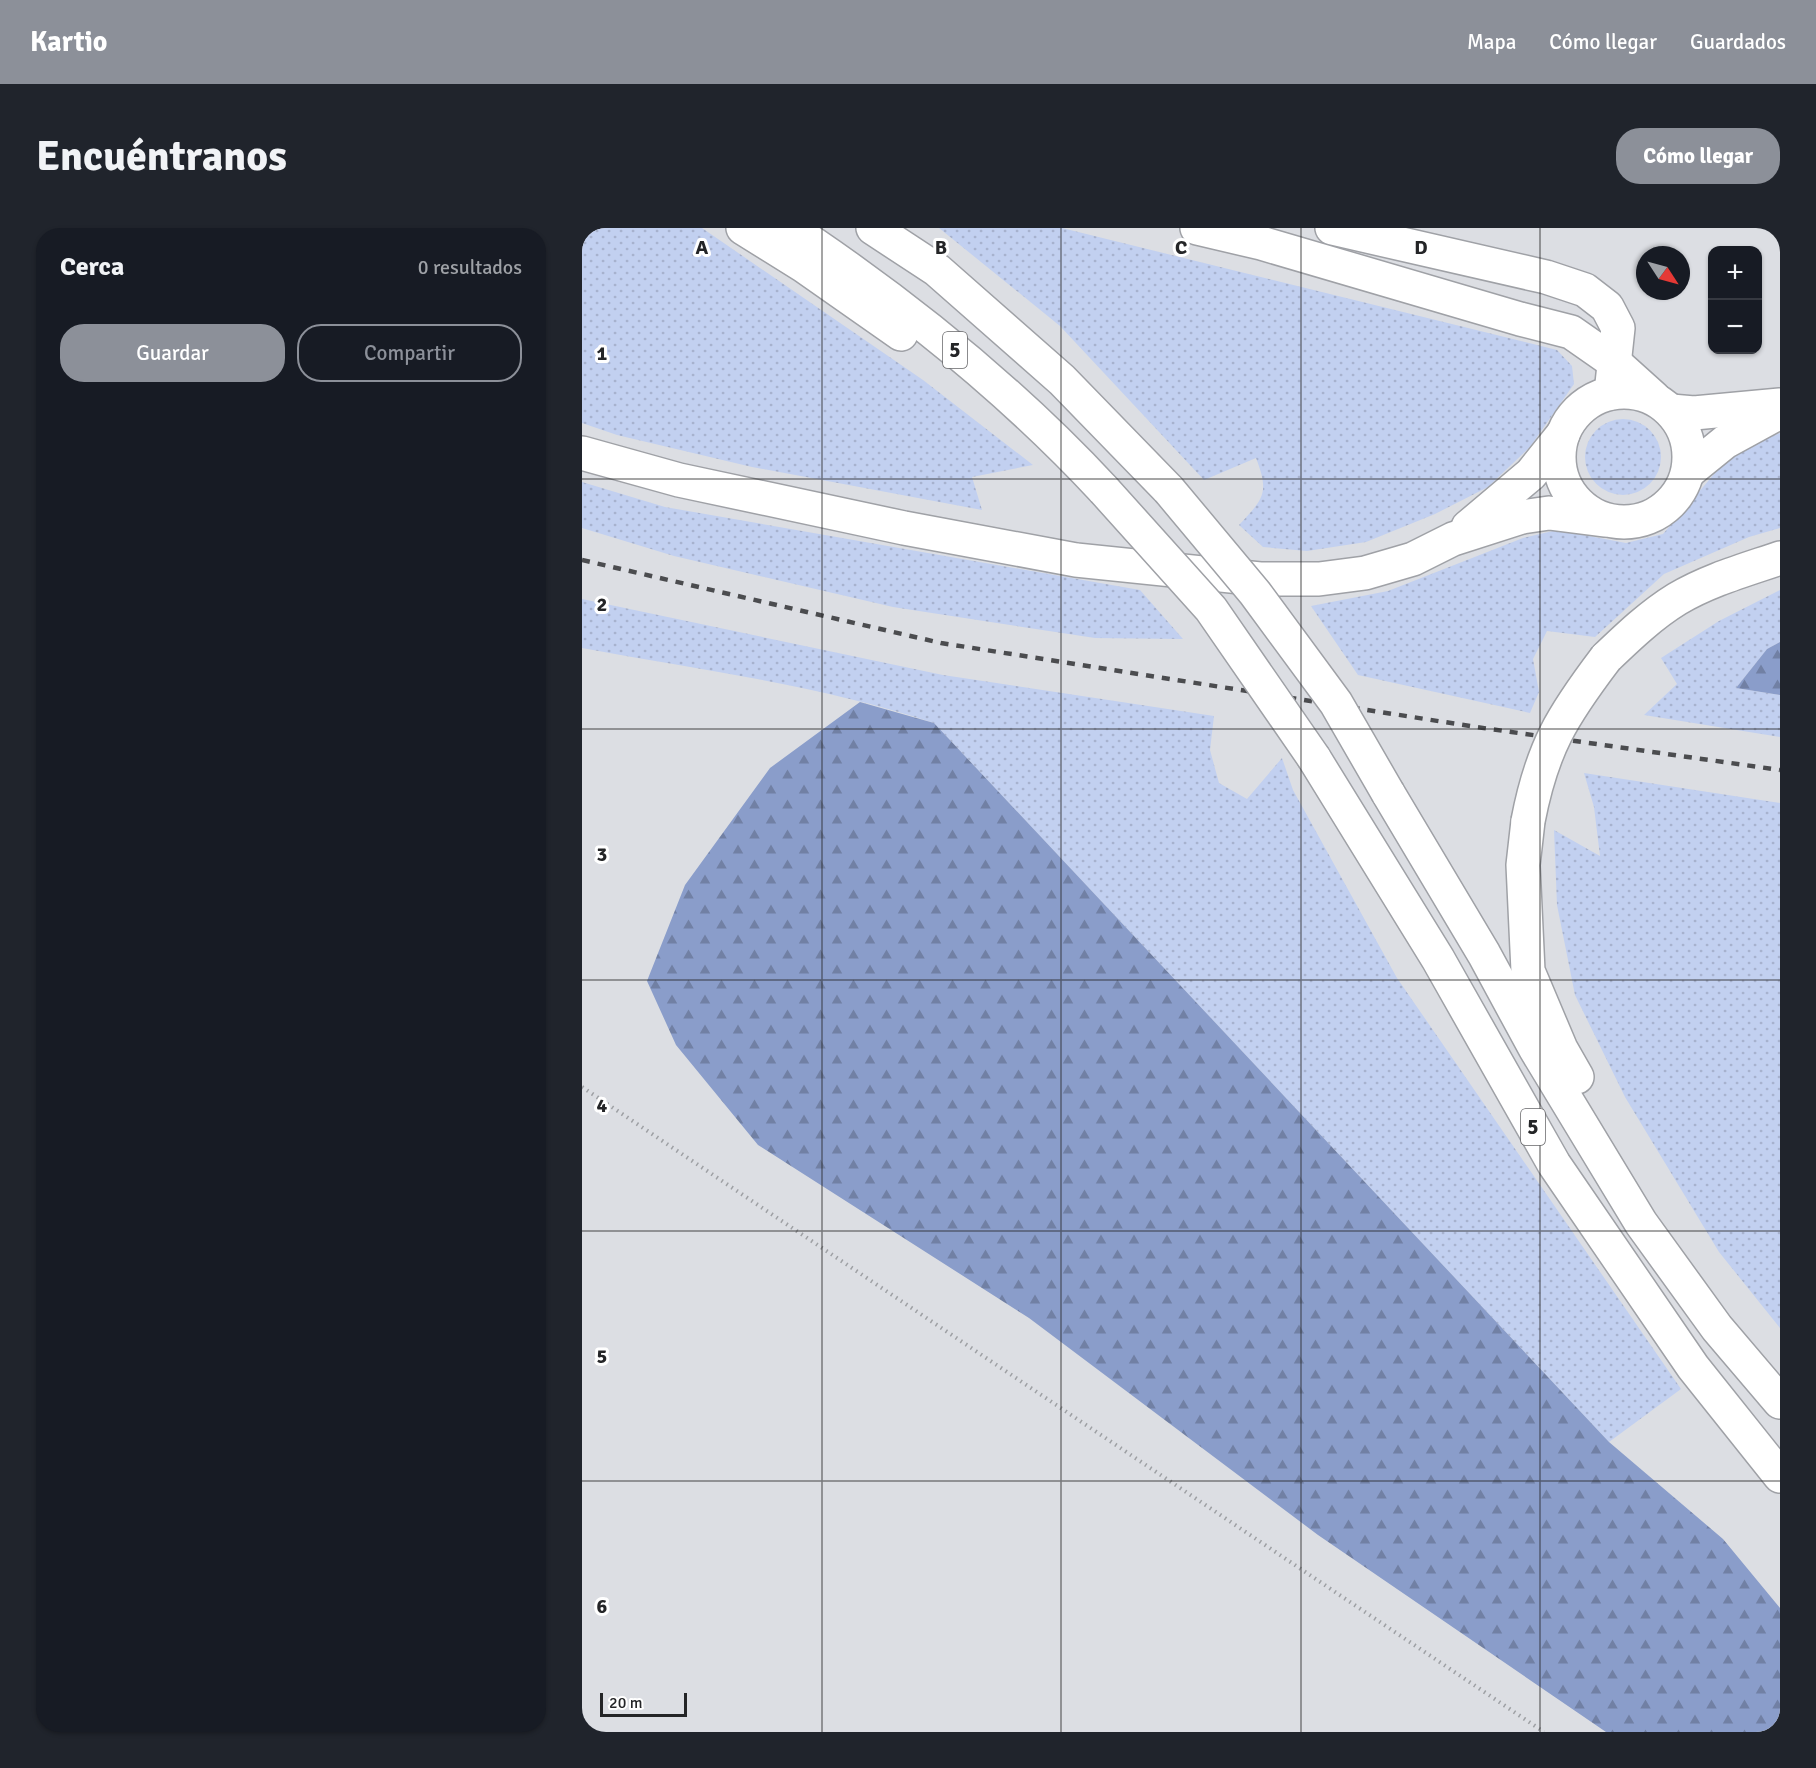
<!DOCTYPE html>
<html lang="es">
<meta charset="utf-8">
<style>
:root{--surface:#171b24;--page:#20242c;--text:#f1f3f6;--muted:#9ea1a6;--line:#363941;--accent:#8c9099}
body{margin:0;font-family:Signika,sans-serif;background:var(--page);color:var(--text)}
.controls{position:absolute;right:18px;top:18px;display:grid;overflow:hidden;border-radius:12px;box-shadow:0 2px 4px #0004}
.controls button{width:54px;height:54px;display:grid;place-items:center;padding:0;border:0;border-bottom:2px solid var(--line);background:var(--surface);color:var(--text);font:30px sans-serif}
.compass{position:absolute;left:1054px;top:18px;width:54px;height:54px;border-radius:50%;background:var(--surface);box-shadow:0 2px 4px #0004;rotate:126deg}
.scale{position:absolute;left:18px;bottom:15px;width:87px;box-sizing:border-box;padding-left:6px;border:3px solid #242527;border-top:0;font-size:16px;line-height:21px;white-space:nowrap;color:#242527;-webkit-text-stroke:4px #fff;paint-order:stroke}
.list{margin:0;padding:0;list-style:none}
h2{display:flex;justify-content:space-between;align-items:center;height:78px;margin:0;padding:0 24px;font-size:26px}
h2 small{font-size:20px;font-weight:400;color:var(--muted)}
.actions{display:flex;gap:12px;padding:18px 24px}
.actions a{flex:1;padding:14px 0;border:2px solid var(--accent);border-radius:24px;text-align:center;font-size:21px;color:var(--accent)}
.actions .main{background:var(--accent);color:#fff}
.map{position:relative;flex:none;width:1198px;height:1504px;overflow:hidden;border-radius:24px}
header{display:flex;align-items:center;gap:36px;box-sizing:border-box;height:84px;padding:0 30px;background:var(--accent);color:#fff}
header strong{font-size:28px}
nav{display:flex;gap:33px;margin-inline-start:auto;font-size:21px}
.intro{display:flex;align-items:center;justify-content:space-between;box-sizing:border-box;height:144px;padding:0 36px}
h1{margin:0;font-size:42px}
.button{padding:15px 27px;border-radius:24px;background:var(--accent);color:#fff;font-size:21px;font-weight:700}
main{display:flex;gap:36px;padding:0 36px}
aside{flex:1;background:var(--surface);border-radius:24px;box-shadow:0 2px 4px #0004}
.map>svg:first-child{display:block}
.grass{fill:url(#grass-dots)}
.forest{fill:url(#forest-firs)}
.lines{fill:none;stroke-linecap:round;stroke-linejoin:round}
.street-casing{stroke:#9fa1a6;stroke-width:36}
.secondary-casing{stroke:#9fa1a6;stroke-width:36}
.highway-casing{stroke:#9fa1a6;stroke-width:36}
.path{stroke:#9ea0a4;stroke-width:4;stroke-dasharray:1.5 4.5;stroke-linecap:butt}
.street{stroke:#fff;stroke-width:33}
.secondary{stroke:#fff;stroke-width:33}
.highway{stroke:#fff;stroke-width:33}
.rail{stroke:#4b4c4f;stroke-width:4.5;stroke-dasharray:8 8;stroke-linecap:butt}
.highway-bridge-casing{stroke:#9fa1a6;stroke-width:36;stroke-linecap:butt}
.highway-bridge{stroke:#fff;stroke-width:33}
.grid{fill:none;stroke:#242527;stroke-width:1.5;stroke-opacity:0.55}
.labels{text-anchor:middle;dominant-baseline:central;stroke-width:6;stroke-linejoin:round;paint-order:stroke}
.shield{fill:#fff;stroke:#666668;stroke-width:1.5}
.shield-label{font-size:21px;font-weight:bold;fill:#242527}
.grid-label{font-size:20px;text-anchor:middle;font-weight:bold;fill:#242527;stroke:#fff;stroke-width:6;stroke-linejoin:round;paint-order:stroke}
</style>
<header>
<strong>Kartio</strong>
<nav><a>Mapa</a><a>Cómo llegar</a><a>Guardados</a></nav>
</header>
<div class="intro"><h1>Encuéntranos</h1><a class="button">Cómo llegar</a></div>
<main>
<aside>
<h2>Cerca<small>0 resultados</small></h2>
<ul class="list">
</ul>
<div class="actions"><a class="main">Guardar</a><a>Compartir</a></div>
</aside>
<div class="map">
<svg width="1198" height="1504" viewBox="0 0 1198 1504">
<defs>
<pattern id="grass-dots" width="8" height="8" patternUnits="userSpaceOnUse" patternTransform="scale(1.5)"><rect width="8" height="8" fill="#c2d0f0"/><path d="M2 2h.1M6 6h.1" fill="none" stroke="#a7b2ce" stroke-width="1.8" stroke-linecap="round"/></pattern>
<pattern id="forest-firs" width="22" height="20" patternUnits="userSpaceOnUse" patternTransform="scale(1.5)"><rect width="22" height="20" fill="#8a9dca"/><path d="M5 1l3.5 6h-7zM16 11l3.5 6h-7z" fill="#7180a4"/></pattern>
</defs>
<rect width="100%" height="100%" fill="#dcdee3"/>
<!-- grass -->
<g class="grass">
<polygon points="0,0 120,0 341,152 451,237 390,249 400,282 170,239 35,207 0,195"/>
<path d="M357 0H480L975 122 990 138 992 156 948 219 906 259 853 286 784 314 725 323 681 319 657 297C681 271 688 266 674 230L622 252 478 98Z"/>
<circle cx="1041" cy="229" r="38"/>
<polygon points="1198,205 1198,300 1167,309 1082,346 1013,409 965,403 951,431 957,464 948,485 776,447 729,378 806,363 941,310 975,302 1044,315 1081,306 1150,225"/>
<polygon points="0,254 83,279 558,362 601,411 513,410 311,379 92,328 0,300"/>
<polygon points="1198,362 1198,414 1185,421 1154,460 1198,467 1198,509 1062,487 1095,456 1079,430 1137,393"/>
<path d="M0 371 361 447 632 488 628 522 637 555 665 571 700 530 711 562 815 750 1099 1161 1027 1214 352 495C238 457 118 442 0 420Z"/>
<polygon points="1002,545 1198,575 1198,1100 1137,1024 1043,869 993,767 975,677 972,602 1018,628 1012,579"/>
</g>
<!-- forest -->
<g class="forest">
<polygon points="1198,414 1198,467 1154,460 1185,421"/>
<polygon points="278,474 352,495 1027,1214 1141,1311 1198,1380 1198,1504 1024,1504 736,1307 447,1090 176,917 94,817 65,753 103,657 188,540"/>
</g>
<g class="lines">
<defs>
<polyline id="street" points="750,0 964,49 1003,62 1025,79 1036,100 1029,165"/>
<g id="secondary">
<circle cx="1042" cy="229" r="65"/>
<polyline points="1089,183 1112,185 1198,177"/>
<polyline points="1106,244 1143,214 1198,184"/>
</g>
<g id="highway">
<polyline points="161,0 222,38 319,106"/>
<path d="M208 0C322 76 429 162 522 262"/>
<polyline points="291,0 355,42 480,152 587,262"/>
<polyline points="615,0 679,15 938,91 989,104 1032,134 1072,170"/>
<polyline points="0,225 97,252 322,300 494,332 678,351 737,351 783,345 831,331 871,311 940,289 967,285 1022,292"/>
<polyline points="886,299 949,246 981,206"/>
<path d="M1024 430C1047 408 1069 387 1095 371 1127 352 1163 342 1198 330"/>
<polyline points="732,530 856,731 972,936 1111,1139 1198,1248"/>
<polyline points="806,565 902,726 953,820 1059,995 1135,1100 1198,1174"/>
<polyline points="946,593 941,637 946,743 979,821 995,849"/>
</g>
</defs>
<!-- street casing -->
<use href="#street" class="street-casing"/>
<!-- secondary casing -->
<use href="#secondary" class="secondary-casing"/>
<!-- highway casing -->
<use href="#highway" class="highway-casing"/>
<!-- path -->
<polyline class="path" points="0,859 962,1504"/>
<!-- street -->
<use href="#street" class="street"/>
<!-- secondary -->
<use href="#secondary" class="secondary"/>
<!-- highway -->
<use href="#highway" class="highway"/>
<!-- rail -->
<polyline class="rail" points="0,332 359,415 894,499 1198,542"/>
<defs>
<g id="highway-bridge">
<polyline points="522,262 629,381 732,530"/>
<polyline points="587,262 673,365 754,475 806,565"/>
<path d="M946 593C960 520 980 488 1024 430"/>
</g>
</defs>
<!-- highway-bridge casing -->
<use href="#highway-bridge" class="highway-bridge-casing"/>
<!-- highway-bridge -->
<use href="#highway-bridge" class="highway-bridge"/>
</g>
<!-- grid -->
<path class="grid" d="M240 0V1504M479 0V1504M719 0V1504M958 0V1504M0 251H1198M0 501H1198M0 752H1198M0 1003H1198M0 1253H1198"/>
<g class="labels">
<!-- shield labels -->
<g class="shield">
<rect x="361" y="104" width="24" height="36" rx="4.5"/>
<rect x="939" y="881" width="24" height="36" rx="4.5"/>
</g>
<g class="shield-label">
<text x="373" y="122">5</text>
<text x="951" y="899">5</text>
</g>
</g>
<g class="grid-label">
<text x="120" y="26">A</text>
<text x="359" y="26">B</text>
<text x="599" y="26">C</text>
<text x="839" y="26">D</text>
<text x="20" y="132">1</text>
<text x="20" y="383">2</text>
<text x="20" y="633">3</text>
<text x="20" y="884">4</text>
<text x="20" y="1135">5</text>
<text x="20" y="1385">6</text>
</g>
</svg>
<div class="controls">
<button>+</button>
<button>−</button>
</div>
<svg class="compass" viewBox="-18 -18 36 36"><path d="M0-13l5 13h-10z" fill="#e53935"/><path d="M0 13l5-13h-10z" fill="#9ea1a6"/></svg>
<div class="scale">20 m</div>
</div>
</main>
